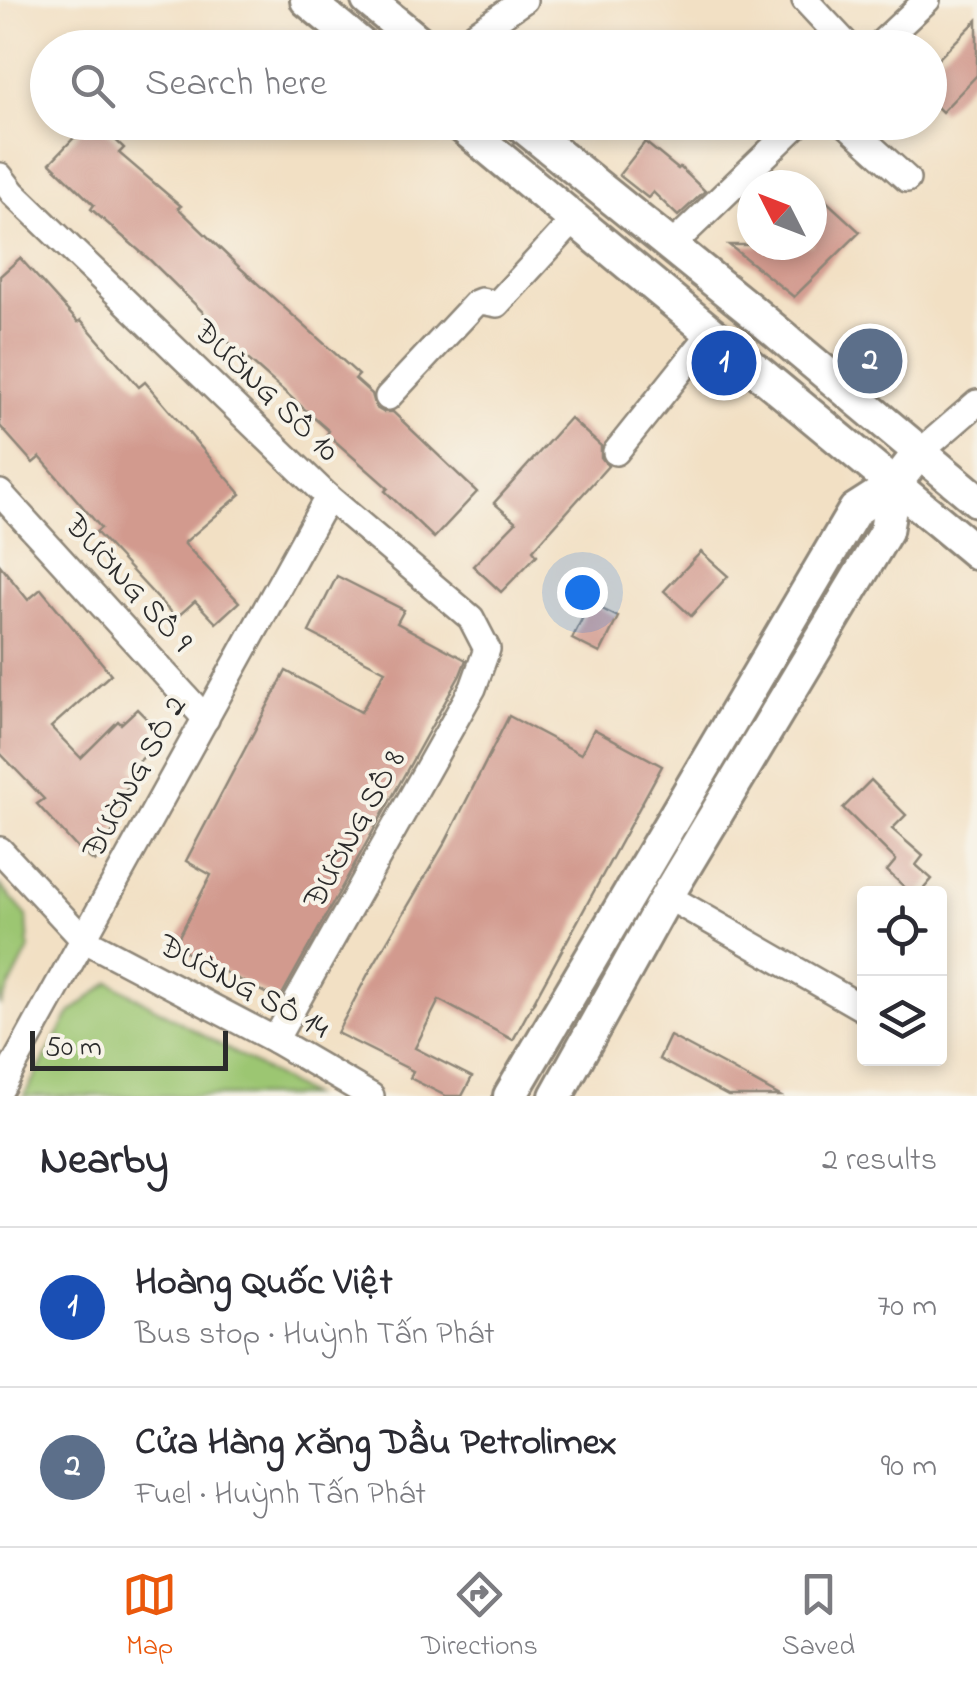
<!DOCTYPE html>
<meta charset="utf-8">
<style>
:root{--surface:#fff;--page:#f2f2f3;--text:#2b2b33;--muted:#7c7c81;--line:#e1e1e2;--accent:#ea580c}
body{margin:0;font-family:"Indie Flower",sans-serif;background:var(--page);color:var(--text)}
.controls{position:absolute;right:30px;bottom:30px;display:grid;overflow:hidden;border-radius:10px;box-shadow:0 5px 15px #0003}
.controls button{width:90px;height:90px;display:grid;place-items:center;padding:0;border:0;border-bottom:2px solid var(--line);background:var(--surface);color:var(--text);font:50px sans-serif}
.compass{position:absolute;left:737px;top:170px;width:90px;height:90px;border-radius:50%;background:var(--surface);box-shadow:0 5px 15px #0003;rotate:312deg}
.scale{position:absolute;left:30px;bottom:25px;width:198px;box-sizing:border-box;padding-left:10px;border:5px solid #2b2b2b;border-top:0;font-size:28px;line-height:35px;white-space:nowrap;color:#2b2b2b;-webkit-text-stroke:8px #f7f3e8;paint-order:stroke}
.you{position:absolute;left:582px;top:592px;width:35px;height:35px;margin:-25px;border:8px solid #fff;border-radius:50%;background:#1a73e8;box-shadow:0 0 0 15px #1a73e833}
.badge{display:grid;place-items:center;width:65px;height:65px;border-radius:50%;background:var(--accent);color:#fff;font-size:32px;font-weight:700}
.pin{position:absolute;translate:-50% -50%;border:5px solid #fff;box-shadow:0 2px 10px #0006}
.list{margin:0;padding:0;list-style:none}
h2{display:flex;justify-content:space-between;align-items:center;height:130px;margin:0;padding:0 40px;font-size:42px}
h2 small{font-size:32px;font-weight:400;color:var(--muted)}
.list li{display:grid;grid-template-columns:65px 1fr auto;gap:30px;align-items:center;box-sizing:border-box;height:160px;padding:0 40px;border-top:2px solid var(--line)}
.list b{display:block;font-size:38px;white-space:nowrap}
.list p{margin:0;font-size:32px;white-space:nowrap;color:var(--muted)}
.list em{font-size:32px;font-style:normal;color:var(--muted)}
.icon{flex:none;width:55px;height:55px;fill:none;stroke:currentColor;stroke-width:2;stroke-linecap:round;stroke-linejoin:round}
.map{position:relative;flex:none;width:977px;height:1096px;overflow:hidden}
.search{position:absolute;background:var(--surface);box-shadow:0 5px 15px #0003;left:30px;right:30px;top:30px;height:110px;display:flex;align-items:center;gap:25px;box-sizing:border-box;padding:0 35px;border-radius:55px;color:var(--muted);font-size:38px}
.sheet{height:450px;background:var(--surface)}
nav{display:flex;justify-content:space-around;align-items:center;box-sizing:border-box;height:140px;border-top:2px solid var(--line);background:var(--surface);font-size:28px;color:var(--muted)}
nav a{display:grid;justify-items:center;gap:5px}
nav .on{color:var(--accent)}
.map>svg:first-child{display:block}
.green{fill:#9cc672;stroke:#64784e;stroke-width:2.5}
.building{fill:#d29a8e}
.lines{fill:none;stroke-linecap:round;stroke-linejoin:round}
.minor-casing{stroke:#8e8678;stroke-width:30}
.major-casing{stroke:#8e8678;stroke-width:38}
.minor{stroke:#fff;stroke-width:25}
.major{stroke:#fff;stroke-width:32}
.labels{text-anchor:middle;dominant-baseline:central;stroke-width:8;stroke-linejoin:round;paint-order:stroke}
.street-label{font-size:32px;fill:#2b2b2b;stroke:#f7f3e8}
</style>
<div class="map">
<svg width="977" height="1096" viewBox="0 0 977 1096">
<rect width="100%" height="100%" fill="#f7f3e8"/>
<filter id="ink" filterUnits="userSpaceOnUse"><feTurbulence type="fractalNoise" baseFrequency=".01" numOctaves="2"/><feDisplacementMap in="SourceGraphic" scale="20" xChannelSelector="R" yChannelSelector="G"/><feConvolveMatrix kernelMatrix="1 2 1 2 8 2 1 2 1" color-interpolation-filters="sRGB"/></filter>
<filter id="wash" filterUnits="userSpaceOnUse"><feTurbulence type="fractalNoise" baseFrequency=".0048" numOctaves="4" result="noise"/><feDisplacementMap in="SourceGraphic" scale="40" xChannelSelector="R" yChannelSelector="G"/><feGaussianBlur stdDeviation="2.25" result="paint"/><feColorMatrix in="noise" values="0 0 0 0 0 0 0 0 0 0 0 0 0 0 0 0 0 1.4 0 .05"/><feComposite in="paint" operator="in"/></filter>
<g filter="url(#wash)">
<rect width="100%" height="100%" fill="#f2e0c4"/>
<!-- green -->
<g class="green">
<polygon points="0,885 27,916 29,949 0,1006"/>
<polygon points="110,982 310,1096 24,1096 70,1013"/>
</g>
<g id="blocks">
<!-- building -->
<g class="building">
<polygon points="977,20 977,75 942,112 930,100 930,67"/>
<polygon points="89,122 97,122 124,148 119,153 181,206 178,208 237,265 359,375 355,379 372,394 376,408 383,412 393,412 477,492 434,538 385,491 388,488 327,434 329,431 206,322 209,318 150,260 91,209 94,205 50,163"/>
<polygon points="645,142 678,169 680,167 705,191 678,216 653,192 648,198 619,175"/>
<polygon points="812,188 860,232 794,297 729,245 812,245"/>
<polygon points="20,258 78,322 81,320 139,387 145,382 241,494 184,543 239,602 216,623 195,601 176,618 96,532 101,528 40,457 33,463 0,426 0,276"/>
<polygon points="570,418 601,446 601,457 608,466 533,550 537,555 501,592 473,566 516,522 494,503"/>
<polygon points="701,552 728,576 691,616 664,591"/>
<polygon points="0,565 28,600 41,589 111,674 51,727 81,758 118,721 121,724 137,709 159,731 148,742 153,747 133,768 140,775 114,801 124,812 95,862 81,852 37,804 44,799 0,753"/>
<polygon points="337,576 404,610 397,623 466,660 460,675 279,1000 174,946 211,875 186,861 286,671 361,712 385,671 309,632"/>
<polygon points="590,603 618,617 600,653 572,639"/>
<polygon points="509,716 581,754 594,729 662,766 513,1040 439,1000 415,1048 472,1077 462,1096 446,1096 410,1078 413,1071 337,1033 368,974 446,841"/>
<polygon points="871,780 906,815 892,829 923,856 916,865 932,879 919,894 912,894 887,871 896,860 843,808"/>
<polygon points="670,1036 728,1067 780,1096 728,1096 659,1059"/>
</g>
</g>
</g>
<g filter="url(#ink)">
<use href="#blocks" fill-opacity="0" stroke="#8e8678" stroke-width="2.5"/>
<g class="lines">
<defs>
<g id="minor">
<polyline points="805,0 850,48"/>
<polyline points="455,48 524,0"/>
<polyline points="876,48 927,0"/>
<polyline points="844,122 907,179"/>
<polyline points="0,176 13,193 328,497 471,618 487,649 473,688 275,1040"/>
<polyline points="671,246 800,122"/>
<polyline points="388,397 476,303 481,301 497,304 575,219"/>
<polyline points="616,452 711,333"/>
<polyline points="919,453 977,403"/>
<polyline points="0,493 206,719"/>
<polyline points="0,850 83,939 275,1040 371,1096"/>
<polyline points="667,896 864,1009"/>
<polyline points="0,1090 328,497"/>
</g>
<g id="major">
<polyline points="307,0 365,48"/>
<polyline points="368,0 426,48"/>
<polyline points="457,122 977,553"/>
<polyline points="518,122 748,308 977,500"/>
<polyline points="510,1096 855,510 894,485 919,453"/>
<polyline points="556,1096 667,896 886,531 894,485"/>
</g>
</defs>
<!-- minor casing -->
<use href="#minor" class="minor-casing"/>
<!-- major casing -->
<use href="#major" class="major-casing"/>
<!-- minor -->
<use href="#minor" class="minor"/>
<!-- major -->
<use href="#major" class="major"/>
</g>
</g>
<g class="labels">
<!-- street labels -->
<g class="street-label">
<text transform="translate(265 392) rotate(44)">ĐƯỜNG SỐ 10</text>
<text transform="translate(127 584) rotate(48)">ĐƯỜNG SỐ 9</text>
<text transform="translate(136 778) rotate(-61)">ĐƯỜNG SỐ 2</text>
<text transform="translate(356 830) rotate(-61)">ĐƯỜNG SỐ 8</text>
<text transform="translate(243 988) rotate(28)">ĐƯỜNG SỐ 14</text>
</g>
</g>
</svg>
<div class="controls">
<button><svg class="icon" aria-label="locate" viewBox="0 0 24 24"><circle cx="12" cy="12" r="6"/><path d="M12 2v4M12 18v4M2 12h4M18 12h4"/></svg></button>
<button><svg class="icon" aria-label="layers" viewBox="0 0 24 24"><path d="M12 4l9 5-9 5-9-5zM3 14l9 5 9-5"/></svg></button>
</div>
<svg class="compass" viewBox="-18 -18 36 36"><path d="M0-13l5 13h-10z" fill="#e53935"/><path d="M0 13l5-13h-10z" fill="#7c7c81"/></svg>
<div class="scale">50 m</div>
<div class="you"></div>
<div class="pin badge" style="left:724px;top:363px;background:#1a4fb4">1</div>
<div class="pin badge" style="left:870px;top:361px;background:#5c6f8a">2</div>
<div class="search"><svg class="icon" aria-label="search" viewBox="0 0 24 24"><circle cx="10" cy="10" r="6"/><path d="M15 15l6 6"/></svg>Search here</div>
</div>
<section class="sheet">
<h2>Nearby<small>2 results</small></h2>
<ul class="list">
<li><span class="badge" style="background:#1a4fb4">1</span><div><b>Hoàng Quốc Việt</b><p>Bus stop · Huỳnh Tấn Phát</p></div><em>70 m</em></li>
<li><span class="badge" style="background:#5c6f8a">2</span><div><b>Cửa Hàng Xăng Dầu Petrolimex</b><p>Fuel · Huỳnh Tấn Phát</p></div><em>90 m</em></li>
</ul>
</section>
<nav>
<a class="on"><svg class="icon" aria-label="map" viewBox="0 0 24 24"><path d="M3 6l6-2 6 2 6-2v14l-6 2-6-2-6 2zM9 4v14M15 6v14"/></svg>Map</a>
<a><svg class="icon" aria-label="directions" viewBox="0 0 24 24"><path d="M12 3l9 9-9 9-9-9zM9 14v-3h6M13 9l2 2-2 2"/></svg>Directions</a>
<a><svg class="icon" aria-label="saved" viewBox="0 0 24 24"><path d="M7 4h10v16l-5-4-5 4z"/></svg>Saved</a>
</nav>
